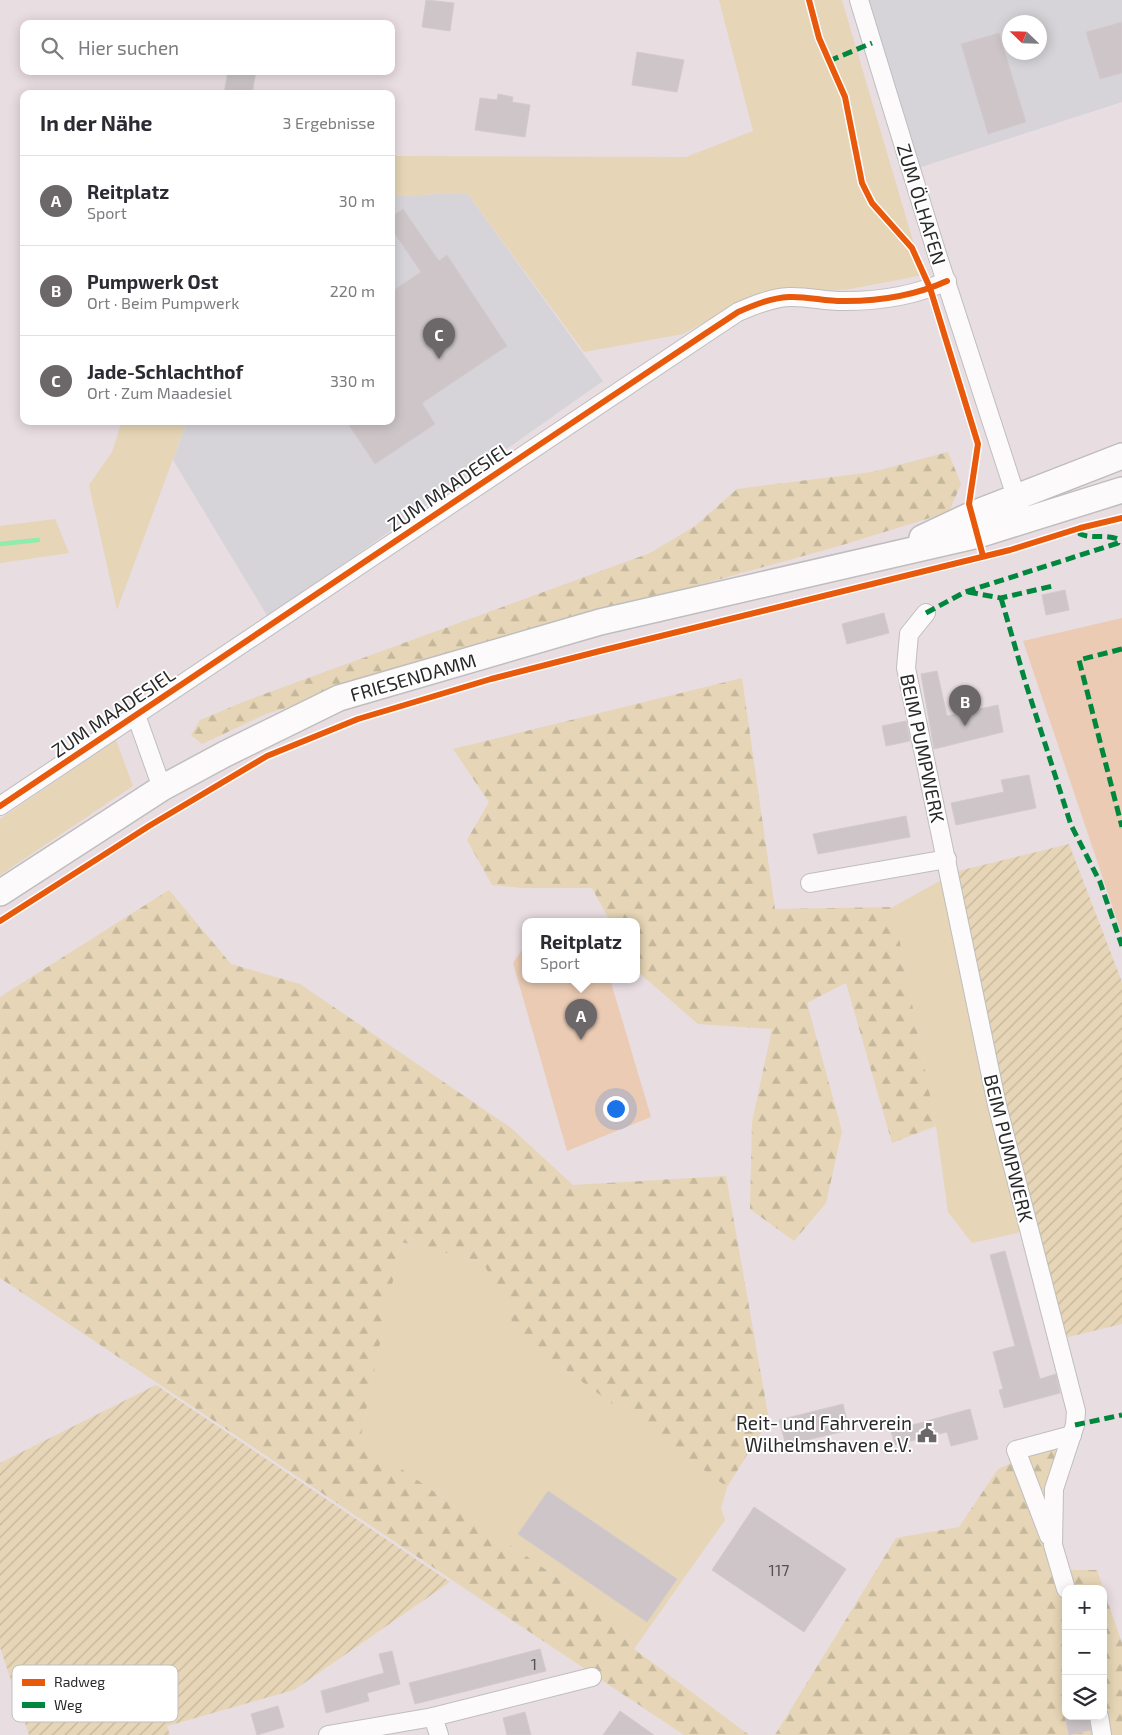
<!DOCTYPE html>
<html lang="de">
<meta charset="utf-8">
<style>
:root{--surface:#fff;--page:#f7f7f7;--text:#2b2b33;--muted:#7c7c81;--line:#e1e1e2;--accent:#6c6869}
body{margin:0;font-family:"Exo 2",sans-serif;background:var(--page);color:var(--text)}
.controls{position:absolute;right:15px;bottom:15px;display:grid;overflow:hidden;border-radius:10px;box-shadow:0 2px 12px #0003}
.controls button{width:45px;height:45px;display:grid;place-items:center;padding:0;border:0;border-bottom:1px solid var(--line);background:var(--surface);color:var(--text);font:25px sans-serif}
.compass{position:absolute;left:1002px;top:15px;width:45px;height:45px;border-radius:50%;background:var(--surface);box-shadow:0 2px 12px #0003;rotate:293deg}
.you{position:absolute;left:615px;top:1108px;width:18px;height:18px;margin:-12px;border:4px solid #fff;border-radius:50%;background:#1a73e8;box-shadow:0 0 0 8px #1a73e833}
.badge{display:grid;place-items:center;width:32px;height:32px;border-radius:50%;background:var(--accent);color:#fff;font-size:16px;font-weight:700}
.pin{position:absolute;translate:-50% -41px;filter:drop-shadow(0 1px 2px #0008)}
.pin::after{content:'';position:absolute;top:26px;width:18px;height:15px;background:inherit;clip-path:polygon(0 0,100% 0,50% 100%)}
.popup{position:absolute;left:522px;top:918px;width:118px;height:65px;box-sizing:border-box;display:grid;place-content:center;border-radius:10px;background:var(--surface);filter:drop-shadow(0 1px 4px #0005);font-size:16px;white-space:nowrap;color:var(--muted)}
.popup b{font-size:19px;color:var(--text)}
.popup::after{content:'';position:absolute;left:50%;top:100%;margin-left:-10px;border:10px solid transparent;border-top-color:var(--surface)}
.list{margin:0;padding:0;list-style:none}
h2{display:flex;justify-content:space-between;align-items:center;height:65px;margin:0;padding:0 20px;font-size:21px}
h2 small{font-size:16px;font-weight:400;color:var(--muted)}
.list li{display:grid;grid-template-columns:32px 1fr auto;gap:15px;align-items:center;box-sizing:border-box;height:90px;padding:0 20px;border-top:1px solid var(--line)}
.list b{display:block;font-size:19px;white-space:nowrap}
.list p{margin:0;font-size:16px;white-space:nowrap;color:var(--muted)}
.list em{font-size:16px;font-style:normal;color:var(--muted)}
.icon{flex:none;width:28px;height:28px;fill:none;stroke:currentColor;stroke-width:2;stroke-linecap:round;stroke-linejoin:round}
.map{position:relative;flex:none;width:1122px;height:1735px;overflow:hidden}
.search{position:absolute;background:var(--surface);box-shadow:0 2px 12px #0003;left:20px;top:20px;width:375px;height:55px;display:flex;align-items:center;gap:12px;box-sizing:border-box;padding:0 18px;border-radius:10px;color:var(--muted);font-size:19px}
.panel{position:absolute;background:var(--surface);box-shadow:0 2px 12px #0003;left:20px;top:90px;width:375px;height:335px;border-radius:10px}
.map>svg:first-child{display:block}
.industrial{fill:#d6d4d8;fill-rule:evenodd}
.grass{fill:#e6d5b6}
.forest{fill:url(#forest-firs);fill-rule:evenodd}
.garden{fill:url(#garden-furrows)}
.pitch{fill:#ebcbb3}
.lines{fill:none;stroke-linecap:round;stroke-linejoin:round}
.stream{stroke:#8eecac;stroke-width:4.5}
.building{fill:#cdc5c8;stroke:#d3cacd}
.minor-casing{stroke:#bfbebe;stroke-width:20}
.secondary-casing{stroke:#bfbebe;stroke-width:28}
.minor{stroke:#fcfafa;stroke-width:18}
.secondary{stroke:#fcfafa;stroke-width:25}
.quiet{stroke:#00873e;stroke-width:5;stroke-dasharray:10 5;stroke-linecap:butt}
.cycleway-casing{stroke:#fff;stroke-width:9}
.cycleway{stroke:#e8590c;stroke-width:6}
.labels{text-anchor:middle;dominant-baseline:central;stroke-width:4;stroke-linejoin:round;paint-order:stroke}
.number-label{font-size:16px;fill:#545253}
.street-label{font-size:19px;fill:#292929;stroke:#fff}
.poi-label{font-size:19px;fill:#292929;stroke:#fff;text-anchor:end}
.key{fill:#fff;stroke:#bfbfbf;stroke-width:1}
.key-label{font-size:14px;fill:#292929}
</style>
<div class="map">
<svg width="1122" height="1735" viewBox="0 0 1122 1735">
<defs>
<pattern id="forest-firs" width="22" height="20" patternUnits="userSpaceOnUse" patternTransform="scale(1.25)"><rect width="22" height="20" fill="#e6d5b6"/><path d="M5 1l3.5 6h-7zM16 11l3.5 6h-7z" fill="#c5b79c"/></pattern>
<pattern id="garden-furrows" width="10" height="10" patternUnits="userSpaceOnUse" patternTransform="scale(1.25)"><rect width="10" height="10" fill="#e6d5b6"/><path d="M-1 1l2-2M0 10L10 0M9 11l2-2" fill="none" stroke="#c5b79c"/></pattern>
</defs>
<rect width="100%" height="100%" fill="#e8dde1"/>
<!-- industrial -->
<g class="industrial">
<path d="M867 0H1122V102L918 168ZM1010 22H1040V52H1010Z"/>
<polygon points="467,193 603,381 268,617 173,460 187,421 391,421 391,196"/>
</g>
<!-- grass -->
<g class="grass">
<polygon points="719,0 842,0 923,275 845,290 756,294 683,334 584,352 467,193 391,196 391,156 686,157 753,131"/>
<polygon points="122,421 187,421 117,610 89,485 112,452"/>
<polygon points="55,519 69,553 0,563 0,526"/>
<polygon points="116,740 133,786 0,875 0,819"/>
<polygon points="943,879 1021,1232 972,1243 948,1212 936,1126 893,907"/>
<polygon points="401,1242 483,1262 519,1336 727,1487 721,1508 725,1520 634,1649 585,1597 360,1440"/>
</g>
<!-- forest -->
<g class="forest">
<polygon points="948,452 961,484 949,512 839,546 573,620 266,714 202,744 191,735 200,720 248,700 650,553 695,526 737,489 872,472"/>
<polygon points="742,678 775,909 893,907 936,1126 892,1143 846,983 807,1003 842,1131 826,1203 794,1241 750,1209 752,1122 772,1029 698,1024 637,971 636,921 610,921 592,888 522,888 492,885 467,840 489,802 453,749"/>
<polygon points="169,890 231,964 300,984 511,1128 573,1185 726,1176 769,1420 727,1487 519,1336 483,1262 401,1242 360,1440 585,1597 634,1649 749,1735 684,1735 0,1278 0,997"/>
<path d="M1064 1440 1044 1505 1068 1570H1097L1122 1643V1735H775L896 1538 959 1527 998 1469ZM1066 1589H1103V1716H1066Z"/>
</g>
<!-- garden -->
<g class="garden">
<polygon points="1069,844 1122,982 1122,1324 1064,1338 1003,1104 958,871"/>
<polygon points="156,1385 450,1582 294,1690 167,1726 170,1735 29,1735 0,1647 0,1463"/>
</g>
<!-- pitch -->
<g class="pitch">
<polygon points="1122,618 1122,935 1023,641"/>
<polygon points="526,944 526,979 610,979 651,1117 567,1151 513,963"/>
</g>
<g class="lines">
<!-- stream -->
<polyline class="stream" points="0,544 38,540"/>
</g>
<!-- building -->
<g class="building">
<polygon points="426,0 454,3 450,31 422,27"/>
<polygon points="1122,22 1122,73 1100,79 1086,32"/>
<polygon points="999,33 1026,122 988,134 961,44"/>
<polygon points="637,52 684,60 677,92 632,85"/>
<polygon points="228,71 256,71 252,94 224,94"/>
<polygon points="498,94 513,97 512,102 530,105 525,137 475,130 480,98 497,100"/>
<polygon points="403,209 439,261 447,255 507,346 422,403 435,424 375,464 346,421 391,421 391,292 421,272 391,228 391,217"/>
<polygon points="1065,590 1069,610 1046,615 1042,595"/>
<polygon points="884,613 889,633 847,644 842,624"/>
<polygon points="937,671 947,716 998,705 1003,732 934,749 921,674"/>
<polygon points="906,721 910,741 886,746 882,726"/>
<polygon points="1029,775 1036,808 956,825 951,803 1004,792 1001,780"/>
<polygon points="906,816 910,837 818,854 813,834"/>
<polygon points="1005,1251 1040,1379 1056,1374 1060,1393 1004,1408 999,1390 1003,1389 993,1352 1015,1346 990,1255"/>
<polygon points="843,1404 849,1430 786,1445 779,1420"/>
<polygon points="970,1409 978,1439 951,1446 947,1432 895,1445 891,1431"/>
<polygon points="548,1491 677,1579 647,1622 518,1534"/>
<polygon points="754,1507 846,1569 804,1632 712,1570"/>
<polygon points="540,1649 546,1671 415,1704 409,1683"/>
<polygon points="392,1651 400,1684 367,1693 369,1701 326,1713 321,1691 384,1673 379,1654"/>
<polygon points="278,1706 284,1727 257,1735 251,1714"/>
<polygon points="620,1711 654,1735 603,1735"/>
<polygon points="525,1712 531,1735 507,1735 503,1718"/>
<polygon points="1065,1716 1089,1716 1091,1730 1069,1735"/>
</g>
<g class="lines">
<defs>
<g id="minor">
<polyline points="859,0 936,251 1019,506"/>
<polyline points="926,613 909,634 906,668 997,1105 1076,1411 1075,1425 1054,1489 1053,1545 1066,1589"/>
<polyline points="136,715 162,788"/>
<path d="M0 806C246 641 491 475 738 312 754 305 771 298 789 297 808 296 827 302 846 301 880 301 916 295 947 281"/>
<polyline points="810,883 947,859"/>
<polyline points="1049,1536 1016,1450 1072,1435"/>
<polyline points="1099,1716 1102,1735"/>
<polyline points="433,1717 439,1735"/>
<polyline points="328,1735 433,1717 592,1677"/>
</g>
<g id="secondary">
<polyline points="922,538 973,514 1122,456"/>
<polyline points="0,893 162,788 225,754 339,698 600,622 978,535 1122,490"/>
</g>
</defs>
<!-- minor casing -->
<use href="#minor" class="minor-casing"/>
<!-- secondary casing -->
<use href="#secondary" class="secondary-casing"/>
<!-- minor -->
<use href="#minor" class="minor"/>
<!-- secondary -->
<use href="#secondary" class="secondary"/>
<!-- quiet -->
<g class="quiet">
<polyline points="829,61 872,43"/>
<polyline points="968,592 1001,598 1053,586"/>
<polyline points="1001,598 1025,681 1071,825 1100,882 1122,946"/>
<path d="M926 613 965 592 1118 543V539C1105 534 1092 539 1080 534V528"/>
<polyline points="1122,649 1079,660 1122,827"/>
<polyline points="1075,1425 1122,1415"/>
</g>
<defs>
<g id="cycleway">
<polyline points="809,0 819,38 845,97 862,183 872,203 912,248 930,288 978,444 969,504 983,556"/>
<path d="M0 806C246 641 491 475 738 312 754 305 771 298 789 297 808 296 827 302 846 301 880 301 916 295 947 281"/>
<polyline points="0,921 149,826 267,756 358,719 491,679 600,651 1010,550 1080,528 1122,518"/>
</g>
</defs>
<!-- cycleway casing -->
<use href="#cycleway" class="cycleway-casing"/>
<!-- cycleway -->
<use href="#cycleway" class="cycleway"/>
</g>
<!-- icons -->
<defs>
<symbol id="civic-bare" viewBox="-9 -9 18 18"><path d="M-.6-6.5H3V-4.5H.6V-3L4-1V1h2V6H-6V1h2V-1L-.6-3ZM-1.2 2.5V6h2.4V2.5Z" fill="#6c6869" stroke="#fff" stroke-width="2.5" paint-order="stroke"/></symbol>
</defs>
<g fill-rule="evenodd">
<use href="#civic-bare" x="913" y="1419" width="28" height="28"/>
</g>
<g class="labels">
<!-- number labels -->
<g class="number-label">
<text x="779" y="1569">117</text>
<text x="534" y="1663">1</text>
</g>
<!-- street labels -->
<g class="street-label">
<text transform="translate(922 204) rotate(73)">ZUM ÖLHAFEN</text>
<text transform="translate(449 486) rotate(-34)">ZUM MAADESIEL</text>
<text transform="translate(413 677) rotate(-16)">FRIESENDAMM</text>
<text transform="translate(113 712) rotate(-34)">ZUM MAADESIEL</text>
<text transform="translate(923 748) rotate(78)">BEIM PUMPWERK</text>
<text transform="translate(1009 1148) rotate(76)">BEIM PUMPWERK</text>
</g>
<!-- poi labels -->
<g class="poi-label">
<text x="912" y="1422">Reit- und Fahrverein<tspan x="912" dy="22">Wilhelmshaven e.V.</tspan></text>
</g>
</g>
<!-- legend -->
<rect x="12" y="1665" width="166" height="57" rx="8" class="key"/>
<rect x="22" y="1679" width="23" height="7" fill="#e8590c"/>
<rect x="22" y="1702" width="23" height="6" fill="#00873e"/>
<g class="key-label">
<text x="54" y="1687">Radweg</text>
<text x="54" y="1710">Weg</text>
</g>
</svg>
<div class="controls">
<button>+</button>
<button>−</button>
<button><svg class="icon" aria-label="layers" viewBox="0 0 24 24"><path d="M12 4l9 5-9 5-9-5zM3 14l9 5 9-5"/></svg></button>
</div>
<svg class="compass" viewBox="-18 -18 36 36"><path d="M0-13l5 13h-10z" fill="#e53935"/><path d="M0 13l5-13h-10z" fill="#7c7c81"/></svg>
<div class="you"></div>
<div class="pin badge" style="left:581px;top:1040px">A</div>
<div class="popup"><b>Reitplatz</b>Sport</div>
<div class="pin badge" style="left:965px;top:726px">B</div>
<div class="pin badge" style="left:439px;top:359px">C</div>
<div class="search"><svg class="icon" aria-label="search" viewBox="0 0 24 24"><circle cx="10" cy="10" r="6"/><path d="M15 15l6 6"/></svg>Hier suchen</div>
<section class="panel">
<h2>In der Nähe<small>3 Ergebnisse</small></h2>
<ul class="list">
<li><span class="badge">A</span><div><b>Reitplatz</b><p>Sport</p></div><em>30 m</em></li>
<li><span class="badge">B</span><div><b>Pumpwerk Ost</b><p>Ort · Beim Pumpwerk</p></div><em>220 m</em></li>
<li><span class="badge">C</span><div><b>Jade-Schlachthof</b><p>Ort · Zum Maadesiel</p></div><em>330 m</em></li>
</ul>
</section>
</div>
